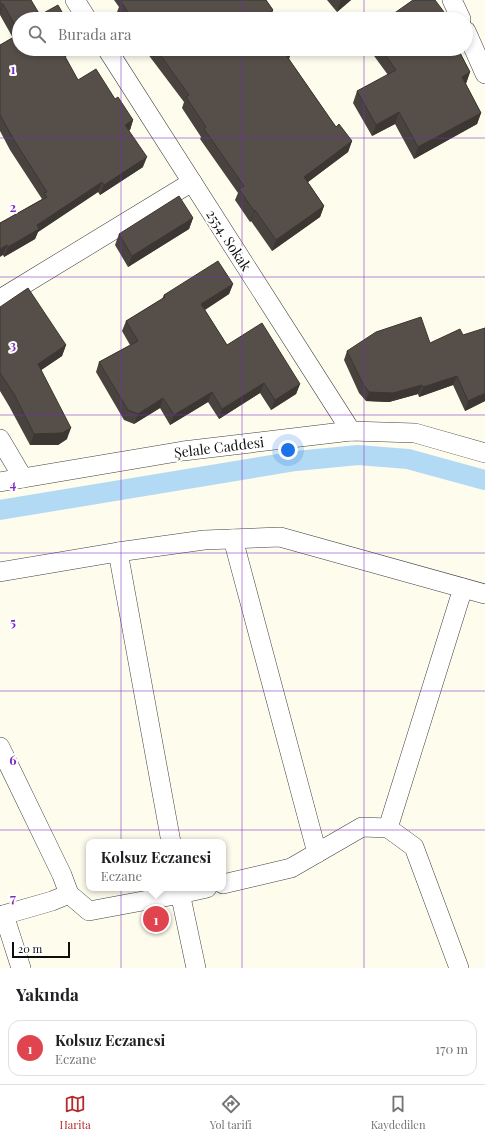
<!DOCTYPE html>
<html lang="tr">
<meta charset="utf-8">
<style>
:root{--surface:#fff;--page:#f6f6f6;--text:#202124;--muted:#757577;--line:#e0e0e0;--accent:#b8292b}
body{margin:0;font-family:"Playfair Display",serif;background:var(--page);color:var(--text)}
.scale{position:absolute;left:12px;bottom:10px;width:58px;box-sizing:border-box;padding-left:4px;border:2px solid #0d0d0d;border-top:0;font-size:11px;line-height:14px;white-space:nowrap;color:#0d0d0d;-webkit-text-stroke:3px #fff;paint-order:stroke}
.you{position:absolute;left:288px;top:450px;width:14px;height:14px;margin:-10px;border:3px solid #fff;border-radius:50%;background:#1a73e8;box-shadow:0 0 0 6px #1a73e833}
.badge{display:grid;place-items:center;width:26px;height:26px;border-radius:50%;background:var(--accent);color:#fff;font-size:13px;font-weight:700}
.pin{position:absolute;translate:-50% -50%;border:2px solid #fff;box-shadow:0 1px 4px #0006}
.popup{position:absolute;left:86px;top:839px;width:140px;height:52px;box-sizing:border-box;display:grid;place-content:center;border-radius:8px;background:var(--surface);filter:drop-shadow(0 1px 3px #0005);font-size:13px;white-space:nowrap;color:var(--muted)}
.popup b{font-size:15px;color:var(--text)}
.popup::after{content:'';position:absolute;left:50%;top:100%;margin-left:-8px;border:8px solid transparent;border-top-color:var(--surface)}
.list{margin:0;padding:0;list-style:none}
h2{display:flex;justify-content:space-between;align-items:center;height:52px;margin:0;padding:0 16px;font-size:17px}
h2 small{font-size:13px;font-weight:400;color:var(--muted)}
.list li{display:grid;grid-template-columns:26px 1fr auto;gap:12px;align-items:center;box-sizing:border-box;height:56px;margin:0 8px 8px;padding:0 8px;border:1px solid var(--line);border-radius:12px}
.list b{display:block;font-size:15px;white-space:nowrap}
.list p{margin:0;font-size:13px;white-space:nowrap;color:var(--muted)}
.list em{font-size:13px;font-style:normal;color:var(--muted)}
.icon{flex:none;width:22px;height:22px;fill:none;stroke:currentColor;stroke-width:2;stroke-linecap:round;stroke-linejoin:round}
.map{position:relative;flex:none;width:485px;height:968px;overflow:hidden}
.search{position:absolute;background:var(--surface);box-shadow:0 2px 6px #0003;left:12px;right:12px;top:12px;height:44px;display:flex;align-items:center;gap:10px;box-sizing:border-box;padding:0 14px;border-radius:22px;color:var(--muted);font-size:15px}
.sheet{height:116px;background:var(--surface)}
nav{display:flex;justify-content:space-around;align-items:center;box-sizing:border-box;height:56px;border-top:1px solid var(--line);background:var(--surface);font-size:11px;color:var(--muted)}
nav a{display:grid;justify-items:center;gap:2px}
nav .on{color:var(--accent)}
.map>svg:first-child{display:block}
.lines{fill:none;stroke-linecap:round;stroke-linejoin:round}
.canal{stroke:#b3daf4;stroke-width:20}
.minor-casing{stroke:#404040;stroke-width:20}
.minor{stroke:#fff;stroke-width:19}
.wall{fill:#49433f}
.shaded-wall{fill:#3c3733}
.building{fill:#554e49;stroke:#3c3733}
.grid{fill:none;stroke:#7b2cbf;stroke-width:1;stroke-opacity:0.55}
.labels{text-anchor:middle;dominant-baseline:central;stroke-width:4;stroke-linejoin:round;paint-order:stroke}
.street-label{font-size:14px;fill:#0d0d0d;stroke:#fff}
.grid-label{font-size:13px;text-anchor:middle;font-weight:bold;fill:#7b2cbf;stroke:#fff;stroke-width:4;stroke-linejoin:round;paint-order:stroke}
</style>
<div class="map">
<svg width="485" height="968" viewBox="0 0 485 968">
<rect width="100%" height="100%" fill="#fefced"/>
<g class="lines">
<!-- canal -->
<polyline class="canal" points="0,510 296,461 358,455 408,459 485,480"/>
<defs>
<g id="minor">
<polyline points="75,0 87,19"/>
<polyline points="452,0 461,19"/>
<polyline points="466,31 485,74"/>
<polyline points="107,49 351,431"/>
<polyline points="0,299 192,182"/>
<polyline points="0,439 23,478"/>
<polyline points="0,482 183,451 351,431 415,433 485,453"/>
<polyline points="233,539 317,853"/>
<polyline points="118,552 171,842"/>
<polyline points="0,572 118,552 204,540 280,537 485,594"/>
<polyline points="0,747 62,875 69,894"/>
<polyline points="388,828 463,588"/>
<polyline points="223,884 291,868 362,827 388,828 414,847 459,968"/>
<polyline points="179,888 196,968"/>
<polyline points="4,915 21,968"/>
<polyline points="0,916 52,901 69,894 89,911 180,894 207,888"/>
</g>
</defs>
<!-- minor casing -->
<use href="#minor" class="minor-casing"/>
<!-- minor -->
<use href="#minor" class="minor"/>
</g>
<!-- wall -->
<g class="wall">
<polygon points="0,0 40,15 66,19 19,19 19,49 76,49 75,51 65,57 78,80 115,99 133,120 130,130 129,130 143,167 100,195 98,192 38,232 35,239 4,257 3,255 0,223 42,199 10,150 0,131 0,45 13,38 0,15"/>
<polygon points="114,0 266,0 273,10 270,19 122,19 117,12 119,7"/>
<polygon points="327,0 351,0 337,12"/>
<polygon points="144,49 291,49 292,50 289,59 336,127 352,141 348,152 308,182 324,206 320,217 272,251 251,221 250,222 235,200 238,193 200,139 201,137 182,108 184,102"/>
<polygon points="369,49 458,49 470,72 466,84 481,113 477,124 414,159 395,124 372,136 353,103 357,91 388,75"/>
<polygon points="193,218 189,229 128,267 115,245 119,234"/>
<polygon points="233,284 229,294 205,310 227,345 300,384 296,394 271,410 260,393 219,419 208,402 170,425 160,408 134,424 124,420 96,372 99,362 130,345 122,331 126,321 162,299 164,295"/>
<polygon points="0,307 66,345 62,356 41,370 67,439 58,445 30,445 9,406 0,391"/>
<polygon points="430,343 485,401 465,411 453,385 419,397 418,394 389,402 366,401 359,393 344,360 347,351"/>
</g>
<!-- shaded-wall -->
<g class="shaded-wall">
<polygon points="341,0 351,0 337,12"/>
<polygon points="3,4 0,13 0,10 2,5"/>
<polygon points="273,10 270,19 265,19 266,16"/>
<polygon points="444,12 442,19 438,19 439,16"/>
<polygon points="65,49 76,49 75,51 58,61 62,51"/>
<polygon points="292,50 288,61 286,55"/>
<polygon points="470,72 466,83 458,88 462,77"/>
<polygon points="399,112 395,124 372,136 376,125"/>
<polygon points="481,113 477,124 414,159 418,147"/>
<polygon points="133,120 130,130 122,135 125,125"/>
<polygon points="352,141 348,152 300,188 304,177"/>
<polygon points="147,157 143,167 100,195 104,185"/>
<polygon points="102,182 98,192 38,232 35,239 4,257 8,247 37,225"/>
<polygon points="324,206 320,217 272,251 276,240"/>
<polygon points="255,210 251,221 250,222 254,211"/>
<polygon points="193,218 189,229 128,267 132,256"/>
<polygon points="7,245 3,255 0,257 0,249"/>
<polygon points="233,284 229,294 198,314 201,304"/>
<polygon points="66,345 62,356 34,375 38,364"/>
<polygon points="457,376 453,385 419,397 423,387"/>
<polygon points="264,383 260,393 219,419 222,409"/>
<polygon points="300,384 296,394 271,410 275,400"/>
<polygon points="422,385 418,394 389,402 366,401 369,392"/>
<polygon points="212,392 208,402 170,425 174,415"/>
<polygon points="485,393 485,401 465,411 468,401"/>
<polygon points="163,398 160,408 134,424 138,414"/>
<polygon points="71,428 67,439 58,445 30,445 34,434"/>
</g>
<!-- building -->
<g class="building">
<polygon points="0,0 31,0 40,15 58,5 66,19 19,19 19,32 3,4 2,5 0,2"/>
<polygon points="123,0 266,0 273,10 266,16 268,19 133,19 121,2"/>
<polygon points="413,0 435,0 444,12 439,16 441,19 386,19"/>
<polygon points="19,34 19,49 65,49 62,51 78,80 96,69 115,99 118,97 133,120 125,125 147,157 104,185 102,182 37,225 39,229 8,247 7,245 0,249 0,223 47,197 44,193 47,192 14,140 0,115 0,45"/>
<polygon points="156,49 291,49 292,50 286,55 336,127 339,124 352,141 304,177 324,206 276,240 255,210 254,211 239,189 244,186 204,129 206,127 186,97 189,95"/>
<polygon points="381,49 458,49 470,72 462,77 481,113 418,147 399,112 376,125 357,91 396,70"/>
<polygon points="179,196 193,218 132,256 119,234"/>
<polygon points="218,261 233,284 201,304 227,345 262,323 300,384 275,400 264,383 222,409 212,392 174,415 163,398 138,414 128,410 99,362 138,341 126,321 165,297 164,295"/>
<polygon points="28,288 66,345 38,364 71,428 62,433 34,434 14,394 0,373 0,307"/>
<polygon points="421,317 430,343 460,329 463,335 485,328 485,393 468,401 457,376 423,387 422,385 393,393 369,392 363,384 347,351 376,332"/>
</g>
<!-- grid -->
<path class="grid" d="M121 0V19M242 0V19M364 0V19M121 49V968M242 49V968M364 49V968M0 138H485M0 277H485M0 415H485M0 553H485M0 691H485M0 830H485"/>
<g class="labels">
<!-- street labels -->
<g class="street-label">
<text transform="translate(229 240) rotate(57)">2554. Sokak</text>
<text transform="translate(219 447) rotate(-7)">Şelale Caddesi</text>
</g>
</g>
<g class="grid-label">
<text x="13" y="74">1</text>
<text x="13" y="212">2</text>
<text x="13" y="350">3</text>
<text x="13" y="489">4</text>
<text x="13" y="627">5</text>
<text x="13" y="765">6</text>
<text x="13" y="903">7</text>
</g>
</svg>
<div class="scale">20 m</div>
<div class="you"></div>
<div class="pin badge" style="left:156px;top:919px;background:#e0444e">1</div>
<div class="popup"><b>Kolsuz Eczanesi</b>Eczane</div>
<div class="search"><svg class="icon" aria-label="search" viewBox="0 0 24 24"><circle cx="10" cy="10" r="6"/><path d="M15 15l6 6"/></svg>Burada ara</div>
</div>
<section class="sheet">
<h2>Yakında<small></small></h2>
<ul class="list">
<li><span class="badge" style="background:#e0444e">1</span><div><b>Kolsuz Eczanesi</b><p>Eczane</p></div><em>170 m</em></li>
</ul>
</section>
<nav>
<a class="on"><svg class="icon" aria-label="map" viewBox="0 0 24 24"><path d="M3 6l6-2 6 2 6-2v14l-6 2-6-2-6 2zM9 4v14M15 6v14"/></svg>Harita</a>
<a><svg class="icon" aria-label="directions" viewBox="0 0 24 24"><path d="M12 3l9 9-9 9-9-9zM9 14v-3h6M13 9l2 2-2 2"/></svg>Yol tarifi</a>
<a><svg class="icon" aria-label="saved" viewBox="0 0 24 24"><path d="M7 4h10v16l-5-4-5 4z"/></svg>Kaydedilen</a>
</nav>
